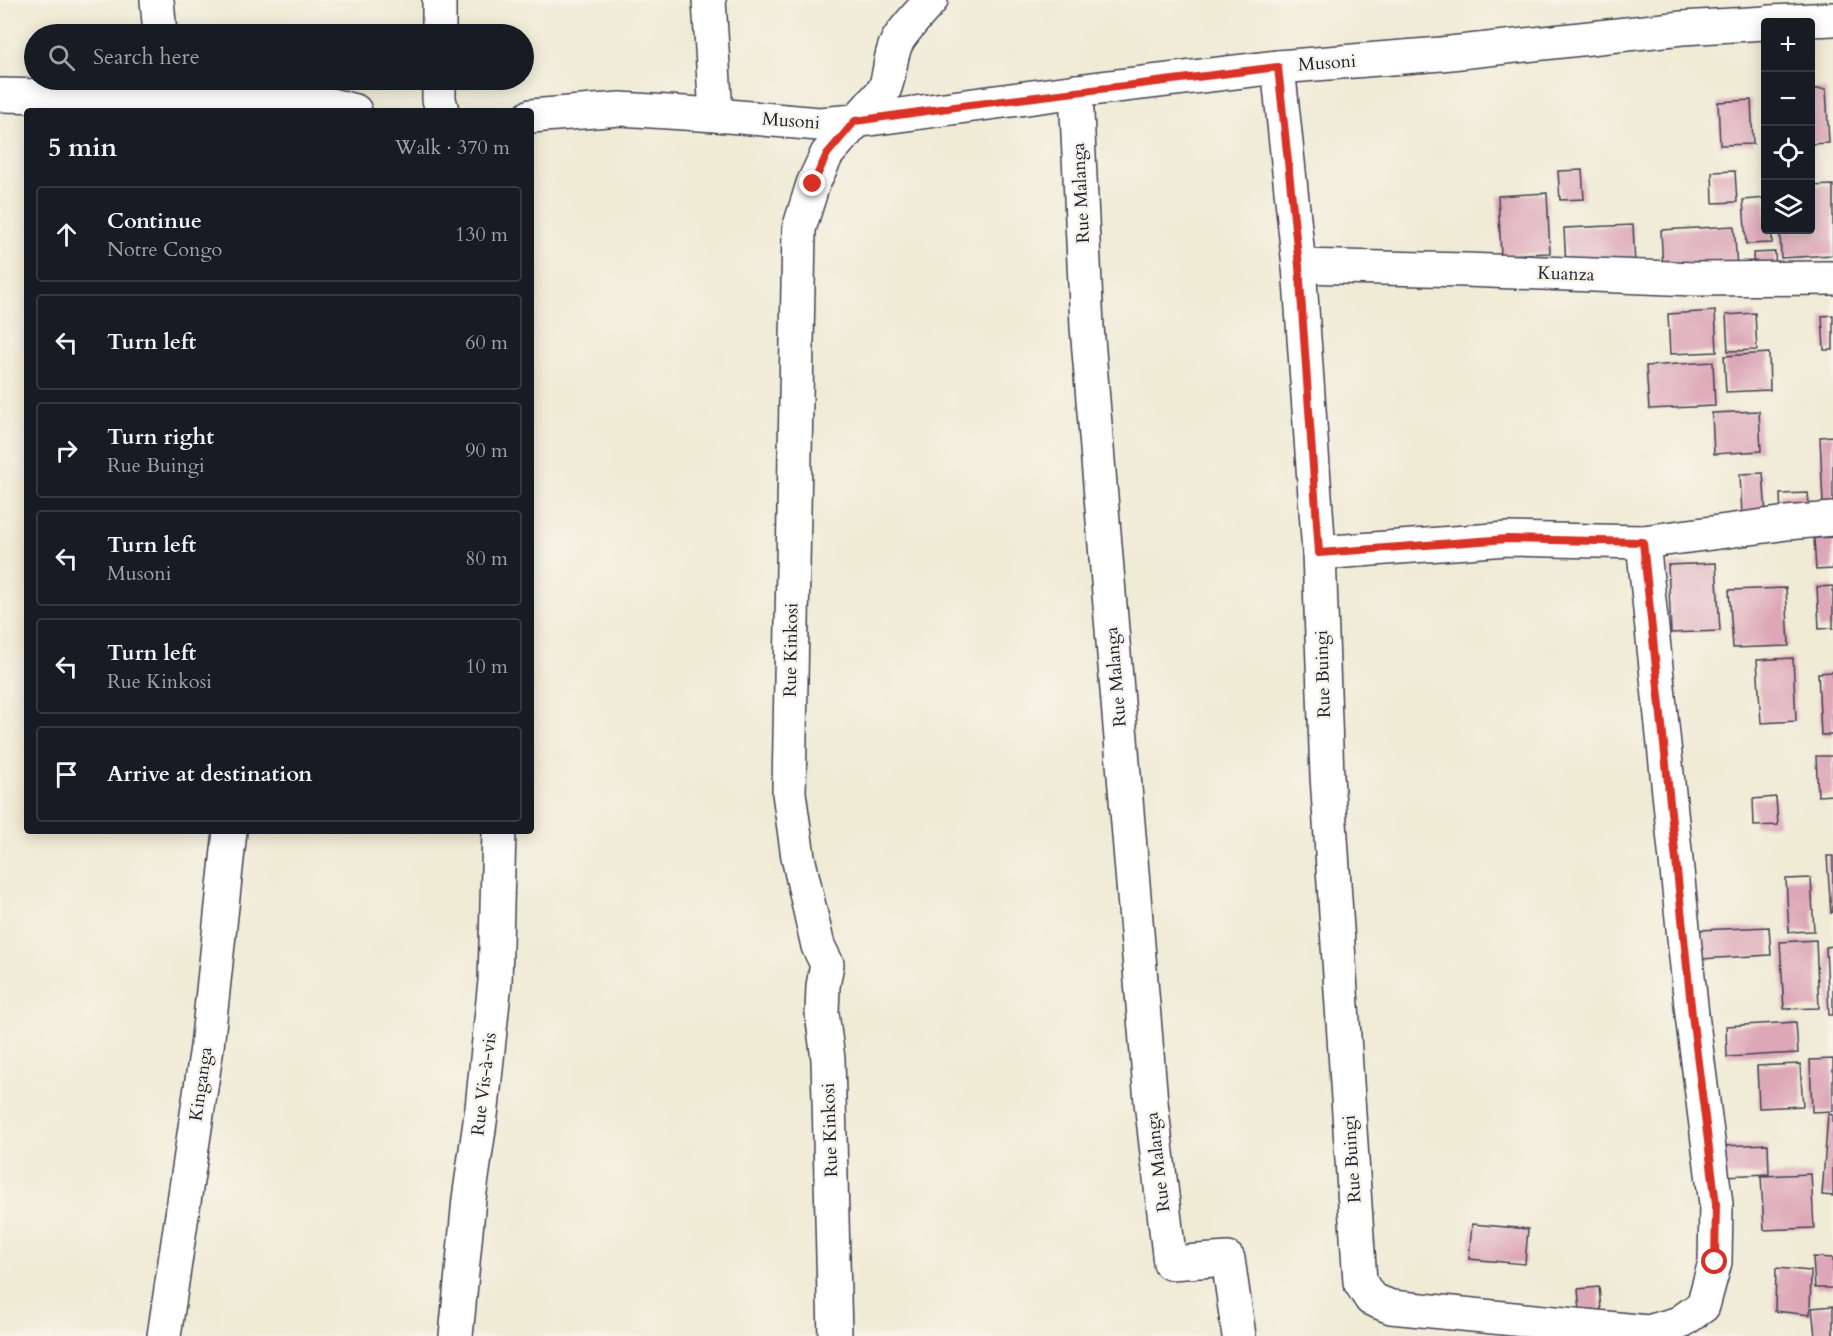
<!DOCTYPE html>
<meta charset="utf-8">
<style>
:root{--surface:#171b24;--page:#20242c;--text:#f1f3f6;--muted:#9ea1a6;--line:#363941}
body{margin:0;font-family:Cardo,serif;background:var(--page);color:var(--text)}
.controls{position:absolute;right:18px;top:18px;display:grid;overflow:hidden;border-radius:6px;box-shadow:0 3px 15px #0003}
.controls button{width:54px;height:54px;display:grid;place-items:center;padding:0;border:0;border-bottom:2px solid var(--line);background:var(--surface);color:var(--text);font:30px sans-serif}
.stop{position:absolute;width:18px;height:18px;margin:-14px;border:4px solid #d93025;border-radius:50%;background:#fff}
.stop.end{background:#d93025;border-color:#fff;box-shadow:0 2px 6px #0008}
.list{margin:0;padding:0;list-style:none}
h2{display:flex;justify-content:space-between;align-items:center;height:78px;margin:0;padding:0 24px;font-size:26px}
h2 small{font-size:20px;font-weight:400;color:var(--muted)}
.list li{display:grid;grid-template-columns:39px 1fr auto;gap:18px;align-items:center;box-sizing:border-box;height:96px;margin:0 12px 12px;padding:0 12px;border:2px solid var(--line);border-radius:6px}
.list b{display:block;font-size:22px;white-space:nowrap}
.list p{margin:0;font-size:20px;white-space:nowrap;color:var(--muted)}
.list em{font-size:20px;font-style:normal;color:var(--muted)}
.icon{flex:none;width:33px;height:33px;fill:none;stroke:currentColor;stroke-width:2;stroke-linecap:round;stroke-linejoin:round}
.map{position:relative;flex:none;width:1833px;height:1336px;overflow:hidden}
.search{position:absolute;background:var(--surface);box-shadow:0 3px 15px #0003;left:24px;top:24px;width:510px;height:66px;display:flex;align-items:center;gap:15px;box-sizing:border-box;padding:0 21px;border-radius:33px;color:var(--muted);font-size:22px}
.panel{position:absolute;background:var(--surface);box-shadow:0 3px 15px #0003;left:24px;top:108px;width:510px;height:726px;border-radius:6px}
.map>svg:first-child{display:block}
.building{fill:#dda7b8}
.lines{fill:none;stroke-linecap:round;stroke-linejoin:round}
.street-casing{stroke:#414052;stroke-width:36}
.street{stroke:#fff;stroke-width:33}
.route{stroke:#d93025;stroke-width:8}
.labels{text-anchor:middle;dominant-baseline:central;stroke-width:4.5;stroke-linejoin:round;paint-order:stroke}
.street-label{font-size:18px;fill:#22223b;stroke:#f7f3e8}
</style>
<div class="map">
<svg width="1833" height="1336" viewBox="0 0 1833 1336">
<rect width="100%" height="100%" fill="#f7f3e8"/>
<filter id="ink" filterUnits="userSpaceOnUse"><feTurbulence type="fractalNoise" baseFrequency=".0167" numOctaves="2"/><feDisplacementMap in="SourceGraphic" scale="12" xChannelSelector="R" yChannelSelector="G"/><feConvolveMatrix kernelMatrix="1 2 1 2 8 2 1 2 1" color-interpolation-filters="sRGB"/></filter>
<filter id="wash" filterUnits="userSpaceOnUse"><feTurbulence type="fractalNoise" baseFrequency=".008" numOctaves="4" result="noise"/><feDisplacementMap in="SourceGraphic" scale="24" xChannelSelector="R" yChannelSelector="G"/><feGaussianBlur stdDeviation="1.35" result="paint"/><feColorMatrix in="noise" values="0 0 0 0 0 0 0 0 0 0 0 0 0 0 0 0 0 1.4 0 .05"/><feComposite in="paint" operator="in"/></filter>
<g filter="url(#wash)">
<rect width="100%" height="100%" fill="#f0ebd5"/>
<g id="blocks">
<!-- building -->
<g class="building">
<polygon points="1810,89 1826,89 1829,143 1810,144"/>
<polygon points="1751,100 1753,144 1720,145 1718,102"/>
<polygon points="1582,170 1584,199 1560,200 1558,171"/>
<polygon points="1735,171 1737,202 1713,203 1712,172"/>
<polygon points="1833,185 1833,255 1781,258 1780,230 1810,230 1810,186"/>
<polygon points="1547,193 1550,253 1501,255 1498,196"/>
<polygon points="1766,198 1766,230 1772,230 1772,243 1746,244 1743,200"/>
<polygon points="1633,225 1635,265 1566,268 1564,228"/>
<polygon points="1734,226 1737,267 1663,270 1661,230"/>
<polygon points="1775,252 1776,271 1754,273 1753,253"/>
<polygon points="1715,311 1717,352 1670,354 1668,314"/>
<polygon points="1755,313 1757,350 1728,351 1726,315"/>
<polygon points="1833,315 1833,350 1824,350 1822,316"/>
<polygon points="1769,353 1770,390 1726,392 1724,356"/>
<polygon points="1713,362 1715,406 1649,409 1646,366"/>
<polygon points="1759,411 1761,451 1714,454 1712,413"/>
<polygon points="1833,436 1833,503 1823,504 1820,437"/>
<polygon points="1763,473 1766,515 1742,516 1740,474"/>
<polygon points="1808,493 1810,516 1781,518 1780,494"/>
<polygon points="1833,537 1833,569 1816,570 1814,538"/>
<polygon points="1716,563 1720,631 1671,633 1668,565"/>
<polygon points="1833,586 1833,628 1819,629 1817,587"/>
<polygon points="1786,588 1789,646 1733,648 1729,590"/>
<polygon points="1793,658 1796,721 1761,723 1757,660"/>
<polygon points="1833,672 1833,735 1821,735 1818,673"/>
<polygon points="1816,756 1833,756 1833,795 1818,796"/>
<polygon points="1776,797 1778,825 1754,826 1753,799"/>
<polygon points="1827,856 1833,856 1833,912 1831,913"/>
<polygon points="1811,878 1814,931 1789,932 1786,879"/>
<polygon points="1769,927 1771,955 1700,959 1699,930"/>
<polygon points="1816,940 1819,1008 1784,1009 1780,942"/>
<polygon points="1833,946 1833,1015 1829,1015 1826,947"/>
<polygon points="1796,1022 1798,1053 1727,1057 1726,1026"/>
<polygon points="1833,1059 1833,1111 1812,1112 1810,1060"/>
<polygon points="1800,1064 1803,1106 1759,1108 1757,1066"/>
<polygon points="1828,1114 1833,1115 1833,1196 1822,1195"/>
<polygon points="1768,1144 1769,1174 1724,1176 1722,1146"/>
<polygon points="1811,1174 1814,1228 1764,1230 1761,1176"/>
<polygon points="1472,1224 1528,1229 1525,1264 1469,1259"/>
<polygon points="1813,1257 1833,1258 1833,1288 1815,1288"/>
<polygon points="1776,1268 1811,1271 1810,1315 1775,1311"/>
<polygon points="1599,1287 1601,1310 1580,1311 1578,1289"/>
<polygon points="1833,1306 1833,1336 1815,1336 1812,1308"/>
</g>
</g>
</g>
<g filter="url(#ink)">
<use href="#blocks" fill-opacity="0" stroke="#414052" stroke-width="1.5"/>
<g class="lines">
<defs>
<g id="street">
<polyline points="157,0 160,34"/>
<polyline points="709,0 716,115"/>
<polyline points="1769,22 1833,19"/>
<polyline points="439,34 439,0"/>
<polyline points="1278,67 1299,266 1319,553 1327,776 1360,1282 1371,1299 1391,1307 1648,1332 1679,1323 1703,1306 1715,1262 1716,1204 1692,1015 1643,542"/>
<polyline points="439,80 439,99 442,111"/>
<polyline points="1076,91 1087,327 1151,1102 1170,1263 1228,1259 1239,1336"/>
<polyline points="0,95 192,99 250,94 319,102 355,111"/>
<polyline points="531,116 620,109 716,115 819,124 855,121 1100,88 1278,67 1441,54 1682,28 1766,23"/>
<polyline points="1299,266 1466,270 1695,279 1833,278"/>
<polyline points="1319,553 1507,539 1643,542 1787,523 1833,519"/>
<polyline points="164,1336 207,1047 230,831"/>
<polyline points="456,1336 469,1199 482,1108 495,981 499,831"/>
<path d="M835 1336 828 1059 822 1013 823 986 827 964 818 946 813 924 798 857 789 793 799 229 813 184 827 154 884 90C891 75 889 55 898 40 906 27 921 12 931 0"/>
</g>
</defs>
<!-- street casing -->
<use href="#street" class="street-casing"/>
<!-- street -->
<use href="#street" class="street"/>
</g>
</g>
<g class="lines" filter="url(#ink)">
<!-- route -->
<polyline class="route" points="813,184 827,154 855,121 962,106 1278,67 1299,266 1319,553 1507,539 1643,542 1692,1015 1716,1204 1715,1262"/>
</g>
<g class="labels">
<!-- street labels -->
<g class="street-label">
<text transform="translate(1327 63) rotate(-4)">Musoni</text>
<text transform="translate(791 121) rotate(4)">Musoni</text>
<text transform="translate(1081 193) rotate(-93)">Rue Malanga</text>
<text transform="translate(1566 274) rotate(2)">Kuanza</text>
<text transform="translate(791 650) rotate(-89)">Rue Kinkosi</text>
<text transform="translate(1323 674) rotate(-92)">Rue Buingi</text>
<text transform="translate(1116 677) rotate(-95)">Rue Malanga</text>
<text transform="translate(201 1084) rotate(-82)">Kinganga</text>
<text transform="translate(484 1084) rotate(-83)">Rue Vis-à-vis</text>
<text transform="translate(830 1130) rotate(-92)">Rue Kinkosi</text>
<text transform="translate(1352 1159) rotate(-94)">Rue Buingi</text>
<text transform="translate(1158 1162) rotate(-97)">Rue Malanga</text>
</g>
</g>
</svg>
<div class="controls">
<button>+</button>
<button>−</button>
<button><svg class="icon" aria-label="locate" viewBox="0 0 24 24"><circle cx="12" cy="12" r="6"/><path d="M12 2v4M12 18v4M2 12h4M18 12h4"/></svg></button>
<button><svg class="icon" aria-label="layers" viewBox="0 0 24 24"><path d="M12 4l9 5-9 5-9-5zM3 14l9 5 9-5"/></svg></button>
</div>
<div class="stop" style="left:1715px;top:1262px"></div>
<div class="stop end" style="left:813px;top:184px"></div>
<div class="search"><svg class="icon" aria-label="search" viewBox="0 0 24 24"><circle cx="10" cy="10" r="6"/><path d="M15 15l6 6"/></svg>Search here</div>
<section class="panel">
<h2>5 min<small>Walk · 370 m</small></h2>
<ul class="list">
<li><svg class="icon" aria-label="ahead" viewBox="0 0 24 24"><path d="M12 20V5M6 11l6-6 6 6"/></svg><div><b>Continue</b><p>Notre Congo</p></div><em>130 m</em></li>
<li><svg class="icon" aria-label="left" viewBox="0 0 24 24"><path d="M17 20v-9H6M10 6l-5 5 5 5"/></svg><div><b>Turn left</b></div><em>60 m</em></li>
<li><svg class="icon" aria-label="right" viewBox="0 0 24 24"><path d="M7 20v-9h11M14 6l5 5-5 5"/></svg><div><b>Turn right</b><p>Rue Buingi</p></div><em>90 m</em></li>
<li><svg class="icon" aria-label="left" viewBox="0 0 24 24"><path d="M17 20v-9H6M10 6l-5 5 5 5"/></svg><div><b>Turn left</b><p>Musoni</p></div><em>80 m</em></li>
<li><svg class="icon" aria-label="left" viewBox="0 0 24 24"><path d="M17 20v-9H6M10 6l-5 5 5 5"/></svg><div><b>Turn left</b><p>Rue Kinkosi</p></div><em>10 m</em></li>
<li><svg class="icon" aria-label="arrive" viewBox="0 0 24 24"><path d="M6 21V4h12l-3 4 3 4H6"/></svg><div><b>Arrive at destination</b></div></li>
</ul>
</section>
</div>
